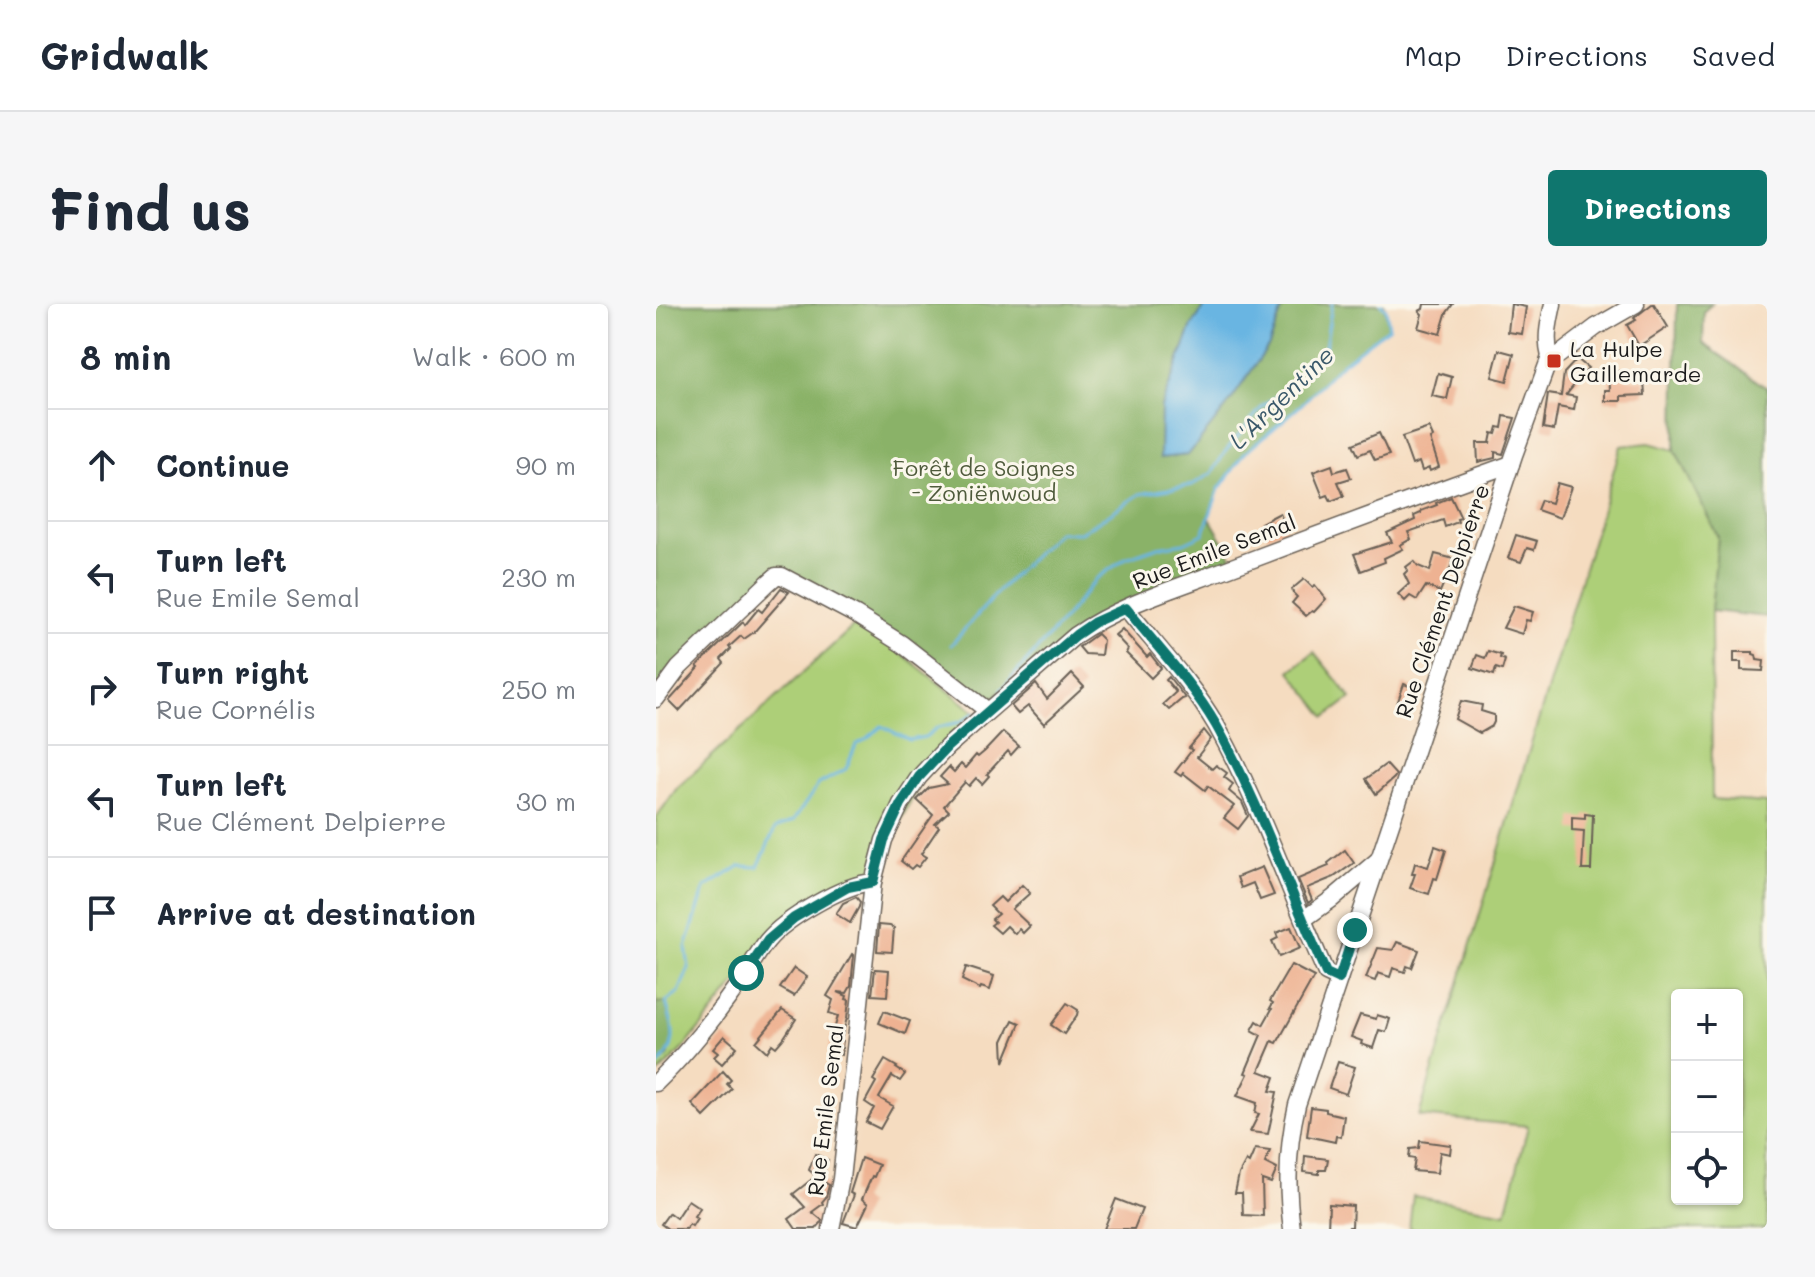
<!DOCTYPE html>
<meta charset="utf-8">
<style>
:root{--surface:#fff;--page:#f6f6f7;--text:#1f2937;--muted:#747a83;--line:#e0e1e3;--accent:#0f766e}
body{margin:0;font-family:Mali,sans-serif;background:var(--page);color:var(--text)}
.controls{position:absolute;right:24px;bottom:24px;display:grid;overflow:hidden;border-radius:8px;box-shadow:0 2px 6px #0004}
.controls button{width:72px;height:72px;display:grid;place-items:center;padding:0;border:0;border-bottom:2px solid var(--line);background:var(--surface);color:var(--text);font:40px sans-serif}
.stop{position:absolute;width:24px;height:24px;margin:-18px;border:6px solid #0f766e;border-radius:50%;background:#fff}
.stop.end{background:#0f766e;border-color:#fff;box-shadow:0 2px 8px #0008}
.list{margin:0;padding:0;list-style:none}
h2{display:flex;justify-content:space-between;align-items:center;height:104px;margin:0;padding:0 32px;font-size:34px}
h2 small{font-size:26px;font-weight:400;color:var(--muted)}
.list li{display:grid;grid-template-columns:52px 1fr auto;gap:24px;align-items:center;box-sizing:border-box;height:112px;padding:0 32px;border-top:2px solid var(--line)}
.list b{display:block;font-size:30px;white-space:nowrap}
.list p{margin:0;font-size:26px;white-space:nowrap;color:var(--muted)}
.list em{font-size:26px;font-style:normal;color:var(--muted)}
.icon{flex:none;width:44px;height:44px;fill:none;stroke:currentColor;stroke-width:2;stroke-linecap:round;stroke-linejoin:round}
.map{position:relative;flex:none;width:1111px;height:925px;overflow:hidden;border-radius:8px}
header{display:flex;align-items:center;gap:48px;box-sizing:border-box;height:112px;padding:0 40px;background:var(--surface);border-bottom:2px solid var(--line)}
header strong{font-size:38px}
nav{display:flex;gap:44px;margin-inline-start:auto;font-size:28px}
.intro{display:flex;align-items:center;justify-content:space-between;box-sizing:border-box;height:192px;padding:0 48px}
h1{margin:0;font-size:56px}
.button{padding:20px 36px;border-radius:8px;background:var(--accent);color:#fff;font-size:28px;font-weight:700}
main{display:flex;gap:48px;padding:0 48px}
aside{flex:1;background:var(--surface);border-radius:8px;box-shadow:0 2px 6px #0004}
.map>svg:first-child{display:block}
.green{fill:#adcf78;stroke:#64764a;stroke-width:2;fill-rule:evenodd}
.forest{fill:#8ab268;stroke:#536742;stroke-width:2}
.water{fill:#69b5e2;stroke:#42687f;stroke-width:2}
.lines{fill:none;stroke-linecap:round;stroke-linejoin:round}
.stream{stroke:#69b5e2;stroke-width:3}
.building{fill:#eeb292}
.minor-casing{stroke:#685f55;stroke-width:19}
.minor{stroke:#fff;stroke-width:16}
.route{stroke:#0f766e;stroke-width:10}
.poi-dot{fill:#c8321e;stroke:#fbf7ec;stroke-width:3}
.labels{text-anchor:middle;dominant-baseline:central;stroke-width:6;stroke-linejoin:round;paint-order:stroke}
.poi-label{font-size:22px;fill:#1c1c1c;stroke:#fbf7ec;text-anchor:start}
.park-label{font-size:22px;fill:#4f5b3c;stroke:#fbf7ec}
.street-label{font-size:22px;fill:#1c1c1c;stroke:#fbf7ec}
.water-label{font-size:24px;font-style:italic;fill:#3b596b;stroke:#fbf7ec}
</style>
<header>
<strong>Gridwalk</strong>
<nav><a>Map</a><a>Directions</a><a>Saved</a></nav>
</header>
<div class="intro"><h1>Find us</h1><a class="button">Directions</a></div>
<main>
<aside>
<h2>8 min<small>Walk · 600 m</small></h2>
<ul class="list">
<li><svg class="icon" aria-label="ahead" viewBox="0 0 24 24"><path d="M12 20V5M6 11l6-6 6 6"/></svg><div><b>Continue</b></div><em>90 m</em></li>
<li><svg class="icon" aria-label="left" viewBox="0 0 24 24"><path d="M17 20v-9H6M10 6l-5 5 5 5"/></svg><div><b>Turn left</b><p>Rue Emile Semal</p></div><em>230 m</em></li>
<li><svg class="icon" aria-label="right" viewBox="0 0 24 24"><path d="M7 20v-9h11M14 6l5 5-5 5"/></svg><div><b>Turn right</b><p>Rue Cornélis</p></div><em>250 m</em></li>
<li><svg class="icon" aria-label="left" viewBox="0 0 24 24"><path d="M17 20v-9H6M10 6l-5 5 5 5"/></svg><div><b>Turn left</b><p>Rue Clément Delpierre</p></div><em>30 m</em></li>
<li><svg class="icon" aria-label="arrive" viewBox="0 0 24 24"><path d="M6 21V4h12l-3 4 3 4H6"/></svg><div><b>Arrive at destination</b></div></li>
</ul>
</aside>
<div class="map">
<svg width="1111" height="925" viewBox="0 0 1111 925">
<rect width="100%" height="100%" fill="#fbf7ec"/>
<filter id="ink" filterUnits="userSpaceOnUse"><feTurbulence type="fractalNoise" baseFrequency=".0125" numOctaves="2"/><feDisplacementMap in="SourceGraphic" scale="16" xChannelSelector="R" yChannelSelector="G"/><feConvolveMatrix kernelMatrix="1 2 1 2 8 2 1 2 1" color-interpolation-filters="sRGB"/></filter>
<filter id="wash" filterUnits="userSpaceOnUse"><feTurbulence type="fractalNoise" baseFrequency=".006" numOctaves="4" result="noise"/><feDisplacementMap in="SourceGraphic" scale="32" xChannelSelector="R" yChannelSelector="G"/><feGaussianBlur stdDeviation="1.8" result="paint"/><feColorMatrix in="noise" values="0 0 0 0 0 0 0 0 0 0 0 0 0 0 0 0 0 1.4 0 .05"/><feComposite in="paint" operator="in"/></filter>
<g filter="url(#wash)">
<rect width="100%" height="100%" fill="#f5dcc0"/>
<!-- green -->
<g class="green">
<path d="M993 139 1019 146 1062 233 1055 307 1056 495 1111 499V925H753L757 892 850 909 872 822 763 812 965 142ZM1021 691H1081V895H1021Z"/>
<polygon points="200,320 240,345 319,408 306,418 308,421 287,439 213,573 135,610 32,739 0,772 0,764 13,751 10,698 0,699 0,514 21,484"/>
<polygon points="658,348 695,394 670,413 634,367"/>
</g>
<!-- forest -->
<g class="forest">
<polygon points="0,0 550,0 536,22 505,103 505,154 532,151 571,102 613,41 626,6 614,0 728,0 733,23 684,61 644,102 589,149 563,185 553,213 578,256 514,280 366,370 362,367 340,392 330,399 126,268 0,384"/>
<polygon points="1021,0 1056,0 1048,7 1047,39 1111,84 1111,313 1055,307 1062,233 1019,146"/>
<path d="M10 698C18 727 24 741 0 764V699Z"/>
</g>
<!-- water -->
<polygon class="water" points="550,0 614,0 626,5 613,41 571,102 532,151 504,154 505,103 536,22"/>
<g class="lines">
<!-- stream -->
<g class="stream">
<polyline points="295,341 346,283 402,228 424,229 484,190 536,181 556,169 569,148 607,102 641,78 668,50 676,0"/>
<polyline points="345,386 409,314 440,275 470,254 502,243 528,239 547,230 563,185 589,149 644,102 684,61 733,23 730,5 725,0"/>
<path d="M0 764C24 741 18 727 10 698L23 688 33 664 30 643 49 584 84 562 102 563 119 525 137 517 163 480 190 465 200 441 212 434 226 422 253 436 269 433 282 423 305 418 319 408"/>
</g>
</g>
<g id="blocks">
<!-- building -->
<g class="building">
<polygon points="768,0 797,0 790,10 784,30 762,24 766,10 763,7 767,5"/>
<polygon points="855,0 870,3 866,30 852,28"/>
<polygon points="996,0 998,0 1012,23 983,42 971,21 980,16 978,14"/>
<polygon points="843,46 858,50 851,77 836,73"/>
<polygon points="921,55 932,64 910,91 920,93 918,106 902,103 898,126 887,124 892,90 905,92 908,69"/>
<polygon points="953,67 964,67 965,74 988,76 989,91 965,92 965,97 949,97 949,86 954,86"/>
<polygon points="782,69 796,73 791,95 776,92"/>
<polygon points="848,112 859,114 847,150 839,148 839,154 822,158 821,139 834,139 836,129 840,130 842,123 846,124"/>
<polygon points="773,124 777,133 774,135 783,163 774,167 773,164 766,167 763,158 756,161 746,133"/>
<polygon points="723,129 733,151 719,156 714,146 702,151 697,140"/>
<polygon points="676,161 678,168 691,164 695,174 682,178 688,192 675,197 672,191 667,193 657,168"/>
<polygon points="901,179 915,183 904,214 881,206 885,196 895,199"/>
<polygon points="795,193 805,214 801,215 802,218 789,223 787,216 752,228 755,235 744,241 747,245 728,254 729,258 705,267 698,250 736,238 731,229 759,216 758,212 765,209 765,207 781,201 780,199"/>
<polygon points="624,209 630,225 612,233 605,219"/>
<polygon points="860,231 881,237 878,246 871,244 865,258 852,254"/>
<polygon points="779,250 798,255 784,288 770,282 761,296 754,292 749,297 742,290 753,280 748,270 752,266 750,263 758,257 762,262 774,267"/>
<polygon points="648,275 656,283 659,281 670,295 658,308 656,307 650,312 636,299 641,293 637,289 636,285"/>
<polygon points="125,284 133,288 98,328 88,335 85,332 73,343 75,345 65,355 68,359 23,407 13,397 43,364 41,362 87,318 89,321 102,305 106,308"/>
<polygon points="858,302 877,308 874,317 870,316 866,330 847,324"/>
<polygon points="466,325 491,353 494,350 505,364 495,374 470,349 472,345 459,331"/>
<polygon points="441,330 447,336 445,351 429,350 423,343"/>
<polygon points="832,347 845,351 844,354 849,356 846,366 840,364 838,371 816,364 821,351 829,354"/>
<polygon points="1078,348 1097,348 1097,350 1100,351 1101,356 1108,357 1107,367 1085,366 1085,358 1078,358"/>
<polygon points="416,370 428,383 388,420 372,402 362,410 355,402 380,380 391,395"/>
<polygon points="513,373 529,394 526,395 513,406 507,400 520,388 510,376"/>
<polygon points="748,380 761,385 753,405 741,400"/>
<polygon points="805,397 826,401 825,407 838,411 838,418 836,422 824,429 799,415"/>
<polygon points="548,426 555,435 541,453 556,465 560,461 571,469 568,473 577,480 573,487 586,498 592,512 582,525 568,514 578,502 552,482 549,486 527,469 525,472 519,468 536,446 533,444"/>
<polygon points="347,428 363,442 355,451 352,447 331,470 333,472 326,480 320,474 313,482 309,478 288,502 293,507 279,520 283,523 265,550 270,553 262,563 259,561 255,565 245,557 277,511 261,496 273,484 292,480 284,473 293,463 298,468 305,460 309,464 320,451 322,453 329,447"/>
<polygon points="730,460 740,471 738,474 720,490 710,475"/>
<polygon points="929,510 937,511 935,566 926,566 928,527 916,526 916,513 929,514"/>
<polygon points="779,542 790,546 781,575 778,574 773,590 754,584 759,570 756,570 759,559 772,563"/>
<polygon points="689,546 698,559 678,573 651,584 656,596 652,599 642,575 673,562 672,559"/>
<polygon points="606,563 618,591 604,596 597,579 585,584 581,573"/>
<polygon points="366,581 374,589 356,605 374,622 367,629 363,625 359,630 351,622 344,629 335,621 339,618 336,615 342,610 334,602 344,593 349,598"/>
<polygon points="200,593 204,598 203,603 194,619 180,610 187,599"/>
<polygon points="223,621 234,622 238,624 236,648 221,647"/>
<polygon points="635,623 644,644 623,653 616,637 622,634 620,629"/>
<polygon points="741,638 763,646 756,664 751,662 749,668 737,664 734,673 722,669 719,677 710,674 722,644 737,646"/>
<polygon points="196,650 198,651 195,682 191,689 182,688 191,692 190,695 193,696 191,714 185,736 187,737 185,751 172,747 182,712 173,709 177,696 171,692"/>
<polygon points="635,661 658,673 621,739 616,737 603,767 619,773 614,787 621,788 612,830 594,828 603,810 599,809 601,799 581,792 592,770 589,769 605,731 596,726 601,717 607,721 616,705 614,704 617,699 614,697"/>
<polygon points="310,663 338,672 334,686 325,683 324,685 306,676"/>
<polygon points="138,664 151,673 138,692 124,684"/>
<polygon points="219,665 233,666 231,692 216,691"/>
<polygon points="411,699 422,706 421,711 408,730 395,721"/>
<polygon points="126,706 140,715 127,735 120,743 116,740 111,748 100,738"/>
<polygon points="228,707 254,717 249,730 223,719"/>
<polygon points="704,711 720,715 721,711 734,715 730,728 723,726 717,744 705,740 706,737 695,733"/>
<polygon points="357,716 364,719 348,758 347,737"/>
<polygon points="68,732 81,743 66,760 58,753 62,749 57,745"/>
<polygon points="229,756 241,763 240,764 249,770 244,777 236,772 223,794 237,802 224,825 210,818 218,804 209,798 220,778 217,776"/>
<polygon points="682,758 699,763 690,790 673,784"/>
<polygon points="67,767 75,776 71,780 76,785 48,813 36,800"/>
<polygon points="655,803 670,805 670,808 688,812 685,833 680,832 679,838 651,832"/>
<polygon points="764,837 795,841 794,850 784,848 781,869 757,867 759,855 753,854 754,845 763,844"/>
<polygon points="599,845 614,847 609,859 621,865 615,879 606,876 607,912 587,911 586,889 579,889 583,870 590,857 593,859"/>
<polygon points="159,850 172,856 165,876 173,881 170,893 166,898 167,900 156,908 166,916 165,919 160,925 140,925 133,915 149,903 137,890 160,872 153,866"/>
<polygon points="649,852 672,855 670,866 663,866 663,870 648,868"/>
<polygon points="205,854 223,861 218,873 216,872 206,895 212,900 201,923 187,919 198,891 194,889"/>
<polygon points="460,895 486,905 478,925 448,925"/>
<polygon points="32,896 44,904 38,912 41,914 36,922 33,920 30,925 12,925 5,920 13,909 20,914"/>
<polygon points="673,900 697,902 696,923 693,923 692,925 672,925"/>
</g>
</g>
</g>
<g filter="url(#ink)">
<use href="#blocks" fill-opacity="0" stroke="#685f55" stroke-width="2"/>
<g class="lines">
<defs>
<g id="minor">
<polyline points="894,53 903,51 940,23 980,0"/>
<path d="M894 53C889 34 893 19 897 0"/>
<path d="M470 304C501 343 535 378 560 421 604 500 633 587 670 669L683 675"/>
<polyline points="0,395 23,364 112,279 120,272 126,272 200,311 246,340 332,407"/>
<polyline points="648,615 676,595 722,556"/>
<path d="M0 779C34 746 63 708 90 669 97 658 103 647 111 637 129 615 188 580 217 578"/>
<path d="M175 925 185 875 217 578 228 536 245 500 263 473 291 443 420 331C465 300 524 283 576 263 669 228 762 193 855 160"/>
<path d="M636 925C630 882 631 843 641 801L858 151 894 53"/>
</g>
</defs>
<!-- minor casing -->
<use href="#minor" class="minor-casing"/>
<!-- minor -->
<use href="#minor" class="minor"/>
</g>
</g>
<g class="lines" filter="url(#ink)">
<!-- route -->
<path class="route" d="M90 669 112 636 138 614 192 583 217 578 228 536 245 500 263 473 291 443 420 331 439 318 470 304C501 343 535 378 560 421 604 500 633 587 670 669L683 675 699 626"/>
</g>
<!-- markers -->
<rect class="poi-dot" x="890" y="49" width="16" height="16" rx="4"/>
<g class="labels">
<!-- poi labels -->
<g class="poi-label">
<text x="914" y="44">La Hulpe<tspan x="914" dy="25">Gaillemarde</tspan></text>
</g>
<!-- park labels -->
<g class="park-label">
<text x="328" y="163">Forêt de Soignes<tspan x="328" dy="25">- Zoniënwoud</tspan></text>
</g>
<!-- street labels -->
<g class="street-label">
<text transform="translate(558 247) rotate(-21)">Rue Emile Semal</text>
<text transform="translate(786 297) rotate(-71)">Rue Clément Delpierre</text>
<text transform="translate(169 806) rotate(-83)">Rue Emile Semal</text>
</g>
<!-- water labels -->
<g class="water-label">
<text transform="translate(625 93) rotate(-44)">L'Argentine</text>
</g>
</g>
</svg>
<div class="controls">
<button>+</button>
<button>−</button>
<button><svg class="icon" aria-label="locate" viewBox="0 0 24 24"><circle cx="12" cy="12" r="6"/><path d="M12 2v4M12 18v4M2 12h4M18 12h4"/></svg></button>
</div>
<div class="stop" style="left:90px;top:669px"></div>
<div class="stop end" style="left:699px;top:626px"></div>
</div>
</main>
